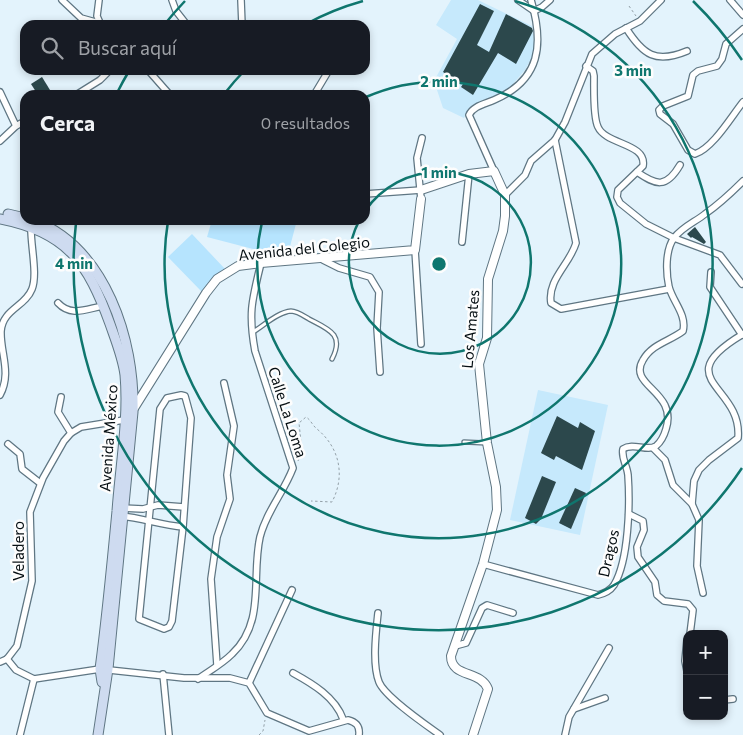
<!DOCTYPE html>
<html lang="es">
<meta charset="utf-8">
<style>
:root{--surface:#171b24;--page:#20242c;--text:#f1f3f6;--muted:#9ea1a6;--line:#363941}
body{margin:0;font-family:Commissioner,sans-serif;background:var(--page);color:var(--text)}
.controls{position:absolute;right:15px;bottom:15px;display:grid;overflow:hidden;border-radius:10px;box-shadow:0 2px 8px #0003}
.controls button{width:45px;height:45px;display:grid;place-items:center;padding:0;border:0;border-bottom:1px solid var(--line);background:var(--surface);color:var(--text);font:25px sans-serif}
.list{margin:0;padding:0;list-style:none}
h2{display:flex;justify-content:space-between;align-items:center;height:65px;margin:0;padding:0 20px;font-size:21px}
h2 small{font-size:16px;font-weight:400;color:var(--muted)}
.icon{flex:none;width:28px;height:28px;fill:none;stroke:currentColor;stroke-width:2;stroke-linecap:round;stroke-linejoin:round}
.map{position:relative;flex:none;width:743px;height:735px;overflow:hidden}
.search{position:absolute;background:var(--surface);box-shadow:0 2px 8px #0003;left:20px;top:20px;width:350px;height:55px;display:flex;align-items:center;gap:12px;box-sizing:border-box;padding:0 18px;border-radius:15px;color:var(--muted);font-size:19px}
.panel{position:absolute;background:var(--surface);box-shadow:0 2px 8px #0003;left:20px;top:90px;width:350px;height:135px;border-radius:15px}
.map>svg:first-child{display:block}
.built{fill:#c6e9fc}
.green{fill:#b6e4fe}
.building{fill:#2c484c}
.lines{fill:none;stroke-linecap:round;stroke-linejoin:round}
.service-casing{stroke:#5f7683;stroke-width:5.5}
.minor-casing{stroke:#5f7683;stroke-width:8}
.tertiary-casing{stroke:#5f7683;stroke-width:10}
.secondary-casing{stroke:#5f7683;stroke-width:11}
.path{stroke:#93a0a8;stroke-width:1;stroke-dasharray:2.5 2.5;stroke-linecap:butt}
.service{stroke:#fff;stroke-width:3}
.minor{stroke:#fff;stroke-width:5.5}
.tertiary{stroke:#fff;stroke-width:8}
.secondary{stroke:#cedbf0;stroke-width:9}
.ring{fill:none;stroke:#0f766e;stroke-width:2.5}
.labels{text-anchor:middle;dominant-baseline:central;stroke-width:5;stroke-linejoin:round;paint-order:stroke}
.street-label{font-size:15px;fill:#050e12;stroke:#fdfdfd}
.centre{fill:#0f766e;stroke:#fdfdfd;stroke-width:2.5}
.ring-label{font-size:15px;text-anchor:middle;font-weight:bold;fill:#0f766e;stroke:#fdfdfd;stroke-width:5;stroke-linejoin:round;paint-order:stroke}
</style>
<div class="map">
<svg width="743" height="735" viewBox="0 0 743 735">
<rect width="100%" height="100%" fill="#e3f3fc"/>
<!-- built -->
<g class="built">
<polygon points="451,0 478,0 532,26 535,52 525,70 507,91 471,106 464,118 443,108 434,81 457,39 436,25"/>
<polygon points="538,390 608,405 580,535 510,520"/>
</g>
<!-- green -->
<g class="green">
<polygon points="212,220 297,220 287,258 207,237"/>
<polygon points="192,234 225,269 202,292 168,257"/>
</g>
<!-- building -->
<g class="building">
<polygon points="480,4 494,11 477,45 489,52 506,14 532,28 533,31 516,64 498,53 473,95 461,87 463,84 443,72"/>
<polygon points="42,77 50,90 38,95 31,84"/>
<polygon points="695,227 706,242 704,244 692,237 691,238 687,234"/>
<polygon points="557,416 578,428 580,422 595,431 582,470 556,456 554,460 541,453"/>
<polygon points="542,476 556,482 541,519 536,524 525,518"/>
<polygon points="575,488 586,493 571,529 559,523"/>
</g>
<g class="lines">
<defs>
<g id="service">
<path d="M253 332C263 326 278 312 291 311 297 311 304 316 309 319 328 329 345 334 332 359"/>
<polyline points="464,442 486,443"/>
</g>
<g id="minor">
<polyline points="62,0 81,18 99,23"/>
<polyline points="99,0 97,16 101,25"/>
<polyline points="172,0 176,11 187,25"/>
<polyline points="241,0 242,25"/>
<polyline points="518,0 534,11"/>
<polyline points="730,0 743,15"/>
<polyline points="534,11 542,7 550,0"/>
<path d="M626 28C643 55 656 64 687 51"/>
<path d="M743 29 726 44 722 59 717 66 698 71 693 75 688 96 663 106 659 110 660 114 673 124 688 150 695 154C713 148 731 117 743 102"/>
<path d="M586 66 593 71 594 76C594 88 593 117 598 127 606 145 647 143 643 166L618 190 617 197 620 203 646 224 674 238 720 255 742 284"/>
<polyline points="148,70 170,95"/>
<polyline points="0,92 16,126"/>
<polyline points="76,95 100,80 110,70"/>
<polyline points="314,95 329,70"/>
<path d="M555 140 576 243C570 264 547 280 551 303L561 309 669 289"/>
<polyline points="0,141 16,126 25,121"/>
<path d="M494 171 469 115C473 106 485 104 494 100 541 80 544 44 531 0"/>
<path d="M637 172C656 185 666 189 680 165"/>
<polyline points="365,194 421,190"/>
<polyline points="505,195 525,175 531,161 555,140 565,122 592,54 615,34 640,21 661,0"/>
<polyline points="421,199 417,158 422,138"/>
<polyline points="462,242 469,174"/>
<polyline points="415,250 421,344"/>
<polyline points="323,260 339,268 370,277 379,292 377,328 380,372"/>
<polyline points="711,272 710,287 742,335"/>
<path d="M58 303C71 317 86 309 103 306"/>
<path d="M0 395C12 373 0 352 1 331 3 309 25 307 32 289 38 274 30 243 31 225"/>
<polygon points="181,395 185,396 191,418 183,527 172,621 169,627 164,629 139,619 160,409 167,398"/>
<polyline points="61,397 58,412 71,433"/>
<polyline points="8,444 20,454 22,469 40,483"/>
<polyline points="653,448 665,460 673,485 692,504"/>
<polyline points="122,508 143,509 158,505 184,507"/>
<polyline points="629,514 643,521 644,530 637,547 638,557 655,582 657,595 664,601 688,604 693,610 690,634"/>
<path d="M121 516C142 518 161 525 183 527"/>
<path d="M483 564 598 595C605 593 610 591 614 585 629 560 630 503 628 475 627 465 621 458 623 449 633 442 647 452 656 446 662 441 664 436 666 429 678 391 627 386 643 360 652 344 670 341 683 331 687 315 673 302 669 287 666 273 665 250 674 238 682 227 695 222 705 214 719 204 731 193 743 181"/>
<path d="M703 593 697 566 699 520 692 504 694 481 699 470 709 460 738 438C743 385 666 380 743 334"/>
<path d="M378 613C376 632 372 664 379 682 385 697 426 725 440 735"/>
<polyline points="687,640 685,661 687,671"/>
<polyline points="455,646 466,643 482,608 487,605 513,613"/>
<path d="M7 659 16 670 34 679 100 669 184 678H230L249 683 267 713 309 731 348 720C356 722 360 726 359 735"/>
<polyline points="7,659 17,646 32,581 30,512 43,478 64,441 71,433 81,427 124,420"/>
<polyline points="0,662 7,659"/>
<polyline points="217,665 211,579 217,537 230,499 227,475 234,426 224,383"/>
<path d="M293 673C313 684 335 697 343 719"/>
<polyline points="163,674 169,735"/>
<path d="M198 679C209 671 222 664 232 654 266 622 251 577 260 537 266 512 284 492 293 468L255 351C248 313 252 300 261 263"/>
<polyline points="249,683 292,590"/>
<polyline points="724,700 733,699"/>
<polyline points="574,709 605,698"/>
<polyline points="20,735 34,679"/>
<polyline points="565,735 569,717 609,648"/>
</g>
<g id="tertiary">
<path d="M421 190 469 174 494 171 505 195V216L503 231 488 279 487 338 479 364 487 443 496 487 497 510 483 564 451 656C451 678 481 670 488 689L473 735"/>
<polyline points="131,413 206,293 217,279 238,266 261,263 415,250 421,199"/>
</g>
<g id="secondary">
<polyline points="8,214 25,218"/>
<path d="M0 219C67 232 88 263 110 324 116 341 123 358 125 375 129 418 120 468 117 511 112 564 107 617 100 669L102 682"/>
<path d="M33 220C106 248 135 340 133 412L108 669 98 735"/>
</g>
</defs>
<!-- service casing -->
<use href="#service" class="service-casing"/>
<!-- minor casing -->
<use href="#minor" class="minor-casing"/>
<!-- tertiary casing -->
<use href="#tertiary" class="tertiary-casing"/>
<!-- secondary casing -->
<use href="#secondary" class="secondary-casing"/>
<!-- path -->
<g class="path">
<polyline points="629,6 636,16"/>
<path d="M298 461 302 451 299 423 306 417C311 420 312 425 317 429 339 447 346 475 332 502L311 501"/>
<polyline points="259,735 263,731 265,720"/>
</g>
<!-- service -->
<use href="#service" class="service"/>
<!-- minor -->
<use href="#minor" class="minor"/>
<!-- tertiary -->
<use href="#tertiary" class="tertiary"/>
<!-- secondary -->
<use href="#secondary" class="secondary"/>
</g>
<!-- distance rings -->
<g class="ring">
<path d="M365 211A91 91 0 1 1 359 221"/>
<path d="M366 97A182 182 0 1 1 262 222"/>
<path d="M225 93A274 274 0 0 1 245 70M306 24A274 274 0 0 1 363 1M515 1A274 274 0 1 1 168 221"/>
<path d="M742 468A365 365 0 0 1 76 223M117 93A365 365 0 0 1 129 71M164 25A365 365 0 0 1 185 1M693 1A365 365 0 0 1 742 60"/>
</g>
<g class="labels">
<!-- street labels -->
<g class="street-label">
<text transform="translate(304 248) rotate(-6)">Avenida del Colegio</text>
<text transform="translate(470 329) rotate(-85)">Los Amates</text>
<text transform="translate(288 412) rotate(72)">Calle La Loma</text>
<text transform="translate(108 438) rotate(-86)">Avenida México</text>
<text transform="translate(18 551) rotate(-90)">Veladero</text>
<text transform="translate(608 553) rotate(-77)">Dragos</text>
</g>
</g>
<circle cx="439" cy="264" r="8" class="centre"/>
<g class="ring-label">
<text x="633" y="76">3 min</text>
<text x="439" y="87">2 min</text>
<text x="439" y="178">1 min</text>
<text x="74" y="269">4 min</text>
</g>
</svg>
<div class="controls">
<button>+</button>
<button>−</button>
</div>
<div class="search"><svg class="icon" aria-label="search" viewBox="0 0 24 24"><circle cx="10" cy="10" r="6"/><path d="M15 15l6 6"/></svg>Buscar aquí</div>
<section class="panel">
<h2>Cerca<small>0 resultados</small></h2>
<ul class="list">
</ul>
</section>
</div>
